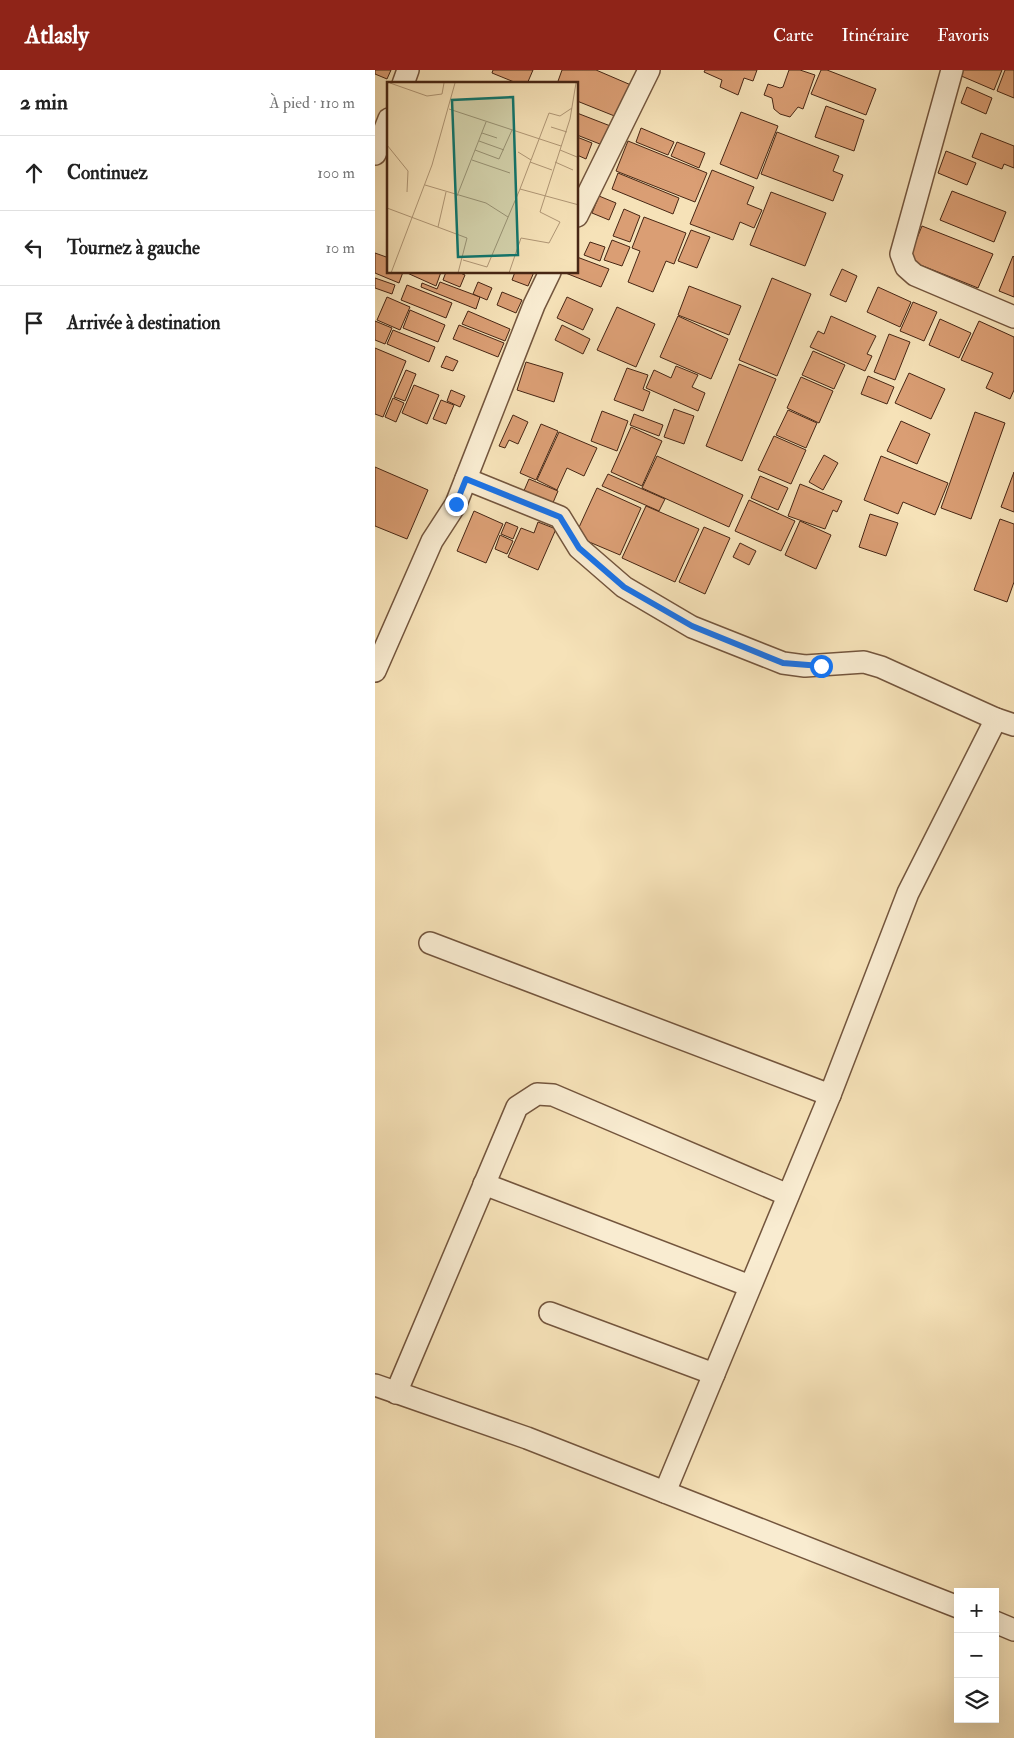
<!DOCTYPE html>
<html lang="fr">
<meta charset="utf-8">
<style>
:root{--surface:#fff;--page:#f2f2f2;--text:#222;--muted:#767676;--line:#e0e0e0;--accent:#8f2418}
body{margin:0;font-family:"IM FELL Double Pica",serif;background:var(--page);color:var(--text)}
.controls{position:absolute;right:15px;bottom:15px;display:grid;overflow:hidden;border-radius:0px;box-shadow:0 5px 20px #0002}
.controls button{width:45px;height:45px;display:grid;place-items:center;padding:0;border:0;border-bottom:1px solid var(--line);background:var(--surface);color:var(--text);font:25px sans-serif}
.stop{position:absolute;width:15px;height:15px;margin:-11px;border:4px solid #1a73e8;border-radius:50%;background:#fff}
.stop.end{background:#1a73e8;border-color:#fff;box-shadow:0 1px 5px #0008}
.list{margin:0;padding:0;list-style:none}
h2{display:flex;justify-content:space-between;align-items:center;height:65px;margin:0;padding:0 20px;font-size:21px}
h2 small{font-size:16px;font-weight:400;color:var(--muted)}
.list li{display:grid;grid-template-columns:32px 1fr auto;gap:15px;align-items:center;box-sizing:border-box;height:75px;padding:0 20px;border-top:1px solid var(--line)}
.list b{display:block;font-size:19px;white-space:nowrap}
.list em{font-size:16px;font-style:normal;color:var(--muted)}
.icon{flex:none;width:28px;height:28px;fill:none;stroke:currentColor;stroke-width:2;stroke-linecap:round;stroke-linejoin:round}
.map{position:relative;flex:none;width:639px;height:1668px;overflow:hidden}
header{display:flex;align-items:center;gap:30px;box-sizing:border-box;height:70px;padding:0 25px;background:var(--accent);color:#fff}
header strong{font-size:24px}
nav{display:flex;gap:28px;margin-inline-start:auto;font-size:18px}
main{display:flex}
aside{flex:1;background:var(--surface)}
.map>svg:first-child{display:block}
.building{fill:#da9e74;stroke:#472614}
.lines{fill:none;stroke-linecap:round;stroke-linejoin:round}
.street-casing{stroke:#73553d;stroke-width:24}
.street{stroke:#f9ecd1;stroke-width:21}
.route{stroke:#1a73e8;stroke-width:6}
.inset-road{fill:none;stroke:#b09776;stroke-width:1}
.view{fill:#0f766e;fill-opacity:0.15;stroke:#0f766e;stroke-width:2.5}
.inset-edge{fill:none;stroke:#472614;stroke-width:2.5}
</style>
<header>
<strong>Atlasly</strong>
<nav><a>Carte</a><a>Itinéraire</a><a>Favoris</a></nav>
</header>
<main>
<aside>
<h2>2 min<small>À pied · 110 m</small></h2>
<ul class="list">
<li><svg class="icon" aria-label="ahead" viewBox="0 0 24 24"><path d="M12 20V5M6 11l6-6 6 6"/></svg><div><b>Continuez</b></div><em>100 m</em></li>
<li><svg class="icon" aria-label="left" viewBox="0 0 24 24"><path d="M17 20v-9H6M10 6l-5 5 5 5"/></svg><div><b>Tournez à gauche</b></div><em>10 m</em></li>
<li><svg class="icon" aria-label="arrive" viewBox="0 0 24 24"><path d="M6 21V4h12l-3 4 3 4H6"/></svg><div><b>Arrivée à destination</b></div></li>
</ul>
</aside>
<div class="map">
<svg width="639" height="1668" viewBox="0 0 639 1668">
<rect width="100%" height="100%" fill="#f6e2b8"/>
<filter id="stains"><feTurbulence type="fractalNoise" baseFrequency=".004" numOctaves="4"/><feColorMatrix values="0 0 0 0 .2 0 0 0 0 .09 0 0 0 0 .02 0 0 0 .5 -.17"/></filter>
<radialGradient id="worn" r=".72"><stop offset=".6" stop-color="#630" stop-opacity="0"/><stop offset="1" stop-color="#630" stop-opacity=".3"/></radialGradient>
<!-- building -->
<g class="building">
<polygon points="0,0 16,0 12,9 0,4"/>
<polygon points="118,0 158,0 152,14 144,14 117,3"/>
<polygon points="187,0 221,0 256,15 242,47 202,31 202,14 182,14"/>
<polygon points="330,0 382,0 378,11 369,8 363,25 345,17 347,10 329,2"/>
<polygon points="414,0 425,0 440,5 428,39 423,37 415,47 405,44 399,39 397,28 389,25 393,14 405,18 408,17"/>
<polygon points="446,0 452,0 501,19 491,45 436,24"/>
<polygon points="587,0 627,0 619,20 584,5"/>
<polygon points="630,0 639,0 639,28 622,21"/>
<polygon points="592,17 617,28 611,44 586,33"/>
<polygon points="451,36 489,50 479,81 440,67"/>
<polygon points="366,42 403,56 382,109 345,94"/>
<polygon points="202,43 238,57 230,76 202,65"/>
<polygon points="266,58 299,72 293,85 261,72"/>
<polygon points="402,62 464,86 458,101 468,105 458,131 386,104"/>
<polygon points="606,63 639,76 639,98 629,94 627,99 597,87"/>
<polygon points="202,67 217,73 211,89 202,85"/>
<polygon points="253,71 332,103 320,132 241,101"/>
<polygon points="302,72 330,83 324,98 296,86"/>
<polygon points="571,81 601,93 592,115 563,103"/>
<polygon points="337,100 379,117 372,134 387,140 379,158 365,152 358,170 315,154"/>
<polygon points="243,103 304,128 298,144 237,119"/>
<polygon points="577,121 631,142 619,172 565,150"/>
<polygon points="396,122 451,143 430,196 375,175"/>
<polygon points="224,126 241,133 234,150 217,143"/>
<polygon points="249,139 265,146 255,172 238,166"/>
<polygon points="269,147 311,163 299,194 291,191 278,222 253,212 265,181 257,178"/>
<polygon points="547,156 618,184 603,218 533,190"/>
<polygon points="316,160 335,167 322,198 303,191"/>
<polygon points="237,170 255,177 247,196 229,190"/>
<polygon points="215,172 230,177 225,191 209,185"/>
<polygon points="0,183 14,188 14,202 28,202 24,213 0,203"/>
<polygon points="638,186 639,187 639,227 624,221"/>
<polygon points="202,187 234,199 226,217 188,202 202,202"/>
<polygon points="467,199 482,206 471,232 455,225"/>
<polygon points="30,202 66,202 61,216"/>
<polygon points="71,202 83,202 90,205 85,217 68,210"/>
<polygon points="140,202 159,202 153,216 137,210"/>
<polygon points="0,208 20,215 17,224 0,218"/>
<polygon points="397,208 436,224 402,306 364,290"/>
<polygon points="65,212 105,227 101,239 46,217 47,213 62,219"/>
<polygon points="103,212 117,218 112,230 98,224"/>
<polygon points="32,215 77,233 71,248 26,230"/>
<polygon points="314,216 366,236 354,265 303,245"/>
<polygon points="503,217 536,232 525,257 492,242"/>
<polygon points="127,222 147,230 141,243 122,235"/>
<polygon points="12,227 35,237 25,260 2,250"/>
<polygon points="192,227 218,239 208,260 182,248"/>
<polygon points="538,232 562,242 549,271 525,261"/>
<polygon points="242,237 280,254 261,297 222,280"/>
<polygon points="35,240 70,255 63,272 28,258"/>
<polygon points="93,241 135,259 130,271 87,254"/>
<polygon points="303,246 353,269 336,309 285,287"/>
<polygon points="456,246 501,266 492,284 497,286 490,301 435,277 443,261 449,264"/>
<polygon points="565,249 596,263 584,288 554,275"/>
<polygon points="0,251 17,258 10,274 0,270"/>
<polygon points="604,251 639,267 639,320 635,329 611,318 618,303 586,290"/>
<polygon points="84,255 129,273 123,287 78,269"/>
<polygon points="187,255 215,269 208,284 180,270"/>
<polygon points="18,260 60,277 54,292 12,274"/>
<polygon points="514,264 535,272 520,310 499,302"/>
<polygon points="0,278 31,291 8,347 0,344"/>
<polygon points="438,281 470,295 459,319 427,305"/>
<polygon points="71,286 83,291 78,301 66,297"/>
<polygon points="151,292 188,303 179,332 142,320"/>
<polygon points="364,294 401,309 367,391 331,376"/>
<polygon points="301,296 323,305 317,317 330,323 323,341 271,318 279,300 296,308"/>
<polygon points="252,298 273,305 268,319 275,322 268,341 239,330"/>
<polygon points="31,300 41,304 30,331 19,327"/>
<polygon points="534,303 570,319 556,349 520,333"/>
<polygon points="493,306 519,317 512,334 486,324"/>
<polygon points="426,307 458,321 444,353 412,338"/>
<polygon points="39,315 64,325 52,354 27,343"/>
<polygon points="76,320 90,326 85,337 72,331"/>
<polygon points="18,328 29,333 21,352 10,347"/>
<polygon points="66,330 79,335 71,354 58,349"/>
<polygon points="299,339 319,346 309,374 289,367"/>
<polygon points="413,340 442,353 431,378 401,365"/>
<polygon points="227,341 253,351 242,381 216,371"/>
<polygon points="600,342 630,353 596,449 566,438"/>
<polygon points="259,344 288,355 284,366 255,355"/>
<polygon points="138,345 153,352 143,374 134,370 130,378 124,376"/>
<polygon points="526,351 555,364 542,394 512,381"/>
<polygon points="166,354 183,361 161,410 145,403"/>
<polygon points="256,357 287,371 267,416 236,402"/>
<polygon points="184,362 222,378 209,406 192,398 182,420 162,410"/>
<polygon points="399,366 431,380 416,414 383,400"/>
<polygon points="449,385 463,393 448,420 434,412"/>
<polygon points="282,386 368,425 354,457 267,418"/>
<polygon points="506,386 573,413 560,445 528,432 523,444 489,430"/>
<polygon points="0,397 53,420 32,469 0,456"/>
<polygon points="639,402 639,442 626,437"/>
<polygon points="233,404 290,429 284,441 227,416"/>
<polygon points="385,406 413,418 403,440 376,428"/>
<polygon points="154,409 183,421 177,435 148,423"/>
<polygon points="425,414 467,431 462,442 458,440 450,459 413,446"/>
<polygon points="222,418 266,438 245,485 200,466"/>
<polygon points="374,430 420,451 406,481 360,461"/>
<polygon points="271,436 324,459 300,512 247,488"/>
<polygon points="99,441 128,454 111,493 82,481"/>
<polygon points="495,444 523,453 511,486 484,477"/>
<polygon points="625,449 639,454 639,512 632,532 599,520"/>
<polygon points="425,451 456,465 441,499 410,485"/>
<polygon points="131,452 143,457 138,469 126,464"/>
<polygon points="163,452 181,459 163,500 133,487 146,458 159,463"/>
<polygon points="329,457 355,468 330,524 304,512"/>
<polygon points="125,465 138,471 132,484 120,479"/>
<polygon points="365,473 381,481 374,495 358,487"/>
</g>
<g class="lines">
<defs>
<g id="street">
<polyline points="577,0 526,184 531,197 540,205 639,247"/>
<polyline points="28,14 33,0"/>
<polyline points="0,84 14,49"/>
<polyline points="202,146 274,0"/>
<polyline points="91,409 185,447 204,478 249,517 317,557 408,593 430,596 489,592 506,597 621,649 639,655"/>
<polyline points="0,601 57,471 81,434 159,235 175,202"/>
<polyline points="55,873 455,1025"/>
<polyline points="109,1114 375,1216"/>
<polyline points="175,1243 339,1304"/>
<polyline points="0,1315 152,1368 583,1537"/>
<polyline points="21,1323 142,1037 162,1024 178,1025 413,1125"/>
<polyline points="290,1422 455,1025 533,823 621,649"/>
<polyline points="620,1552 639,1560"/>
</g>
</defs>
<!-- street casing -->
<use href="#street" class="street-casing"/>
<!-- street -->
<use href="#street" class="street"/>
</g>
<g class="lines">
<!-- route -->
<polyline class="route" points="81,434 91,409 185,447 204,478 249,517 317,556 408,593 446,596"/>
</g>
<!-- overview -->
<g transform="translate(12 12)">
<rect width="191" height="191" fill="#f6e2b8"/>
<path class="inset-road" d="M3 1 40 14 55 12 57 1M185 26 173 34 162 31 133 107 192 123M62 27 174 64M164 45 180 50M95 51 110 56M92 59 117 68M0 63 21 89 20 110M88 68 112 77 125 48M173 68 190 75M131 70 144 78M85 78 123 91M143 80 165 88M168 80 186 88M38 103 99 121 121 135M70 114 99 40M0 126 80 156 71 191M51 145 59 110M76 178 100 185 133 107M4 191 45 83 68 1M122 191 134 156 162 161 173 140 153 130 183 37 189 1"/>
<path class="view" d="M126 15 131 173 71 175 65 18Z"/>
<rect width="191" height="191" class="inset-edge"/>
</g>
<rect width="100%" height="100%" filter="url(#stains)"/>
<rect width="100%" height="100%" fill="url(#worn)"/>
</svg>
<div class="controls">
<button>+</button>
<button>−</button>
<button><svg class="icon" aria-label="layers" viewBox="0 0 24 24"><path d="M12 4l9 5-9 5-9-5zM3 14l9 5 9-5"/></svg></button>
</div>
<div class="stop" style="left:446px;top:596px"></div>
<div class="stop end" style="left:81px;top:434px"></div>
</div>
</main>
